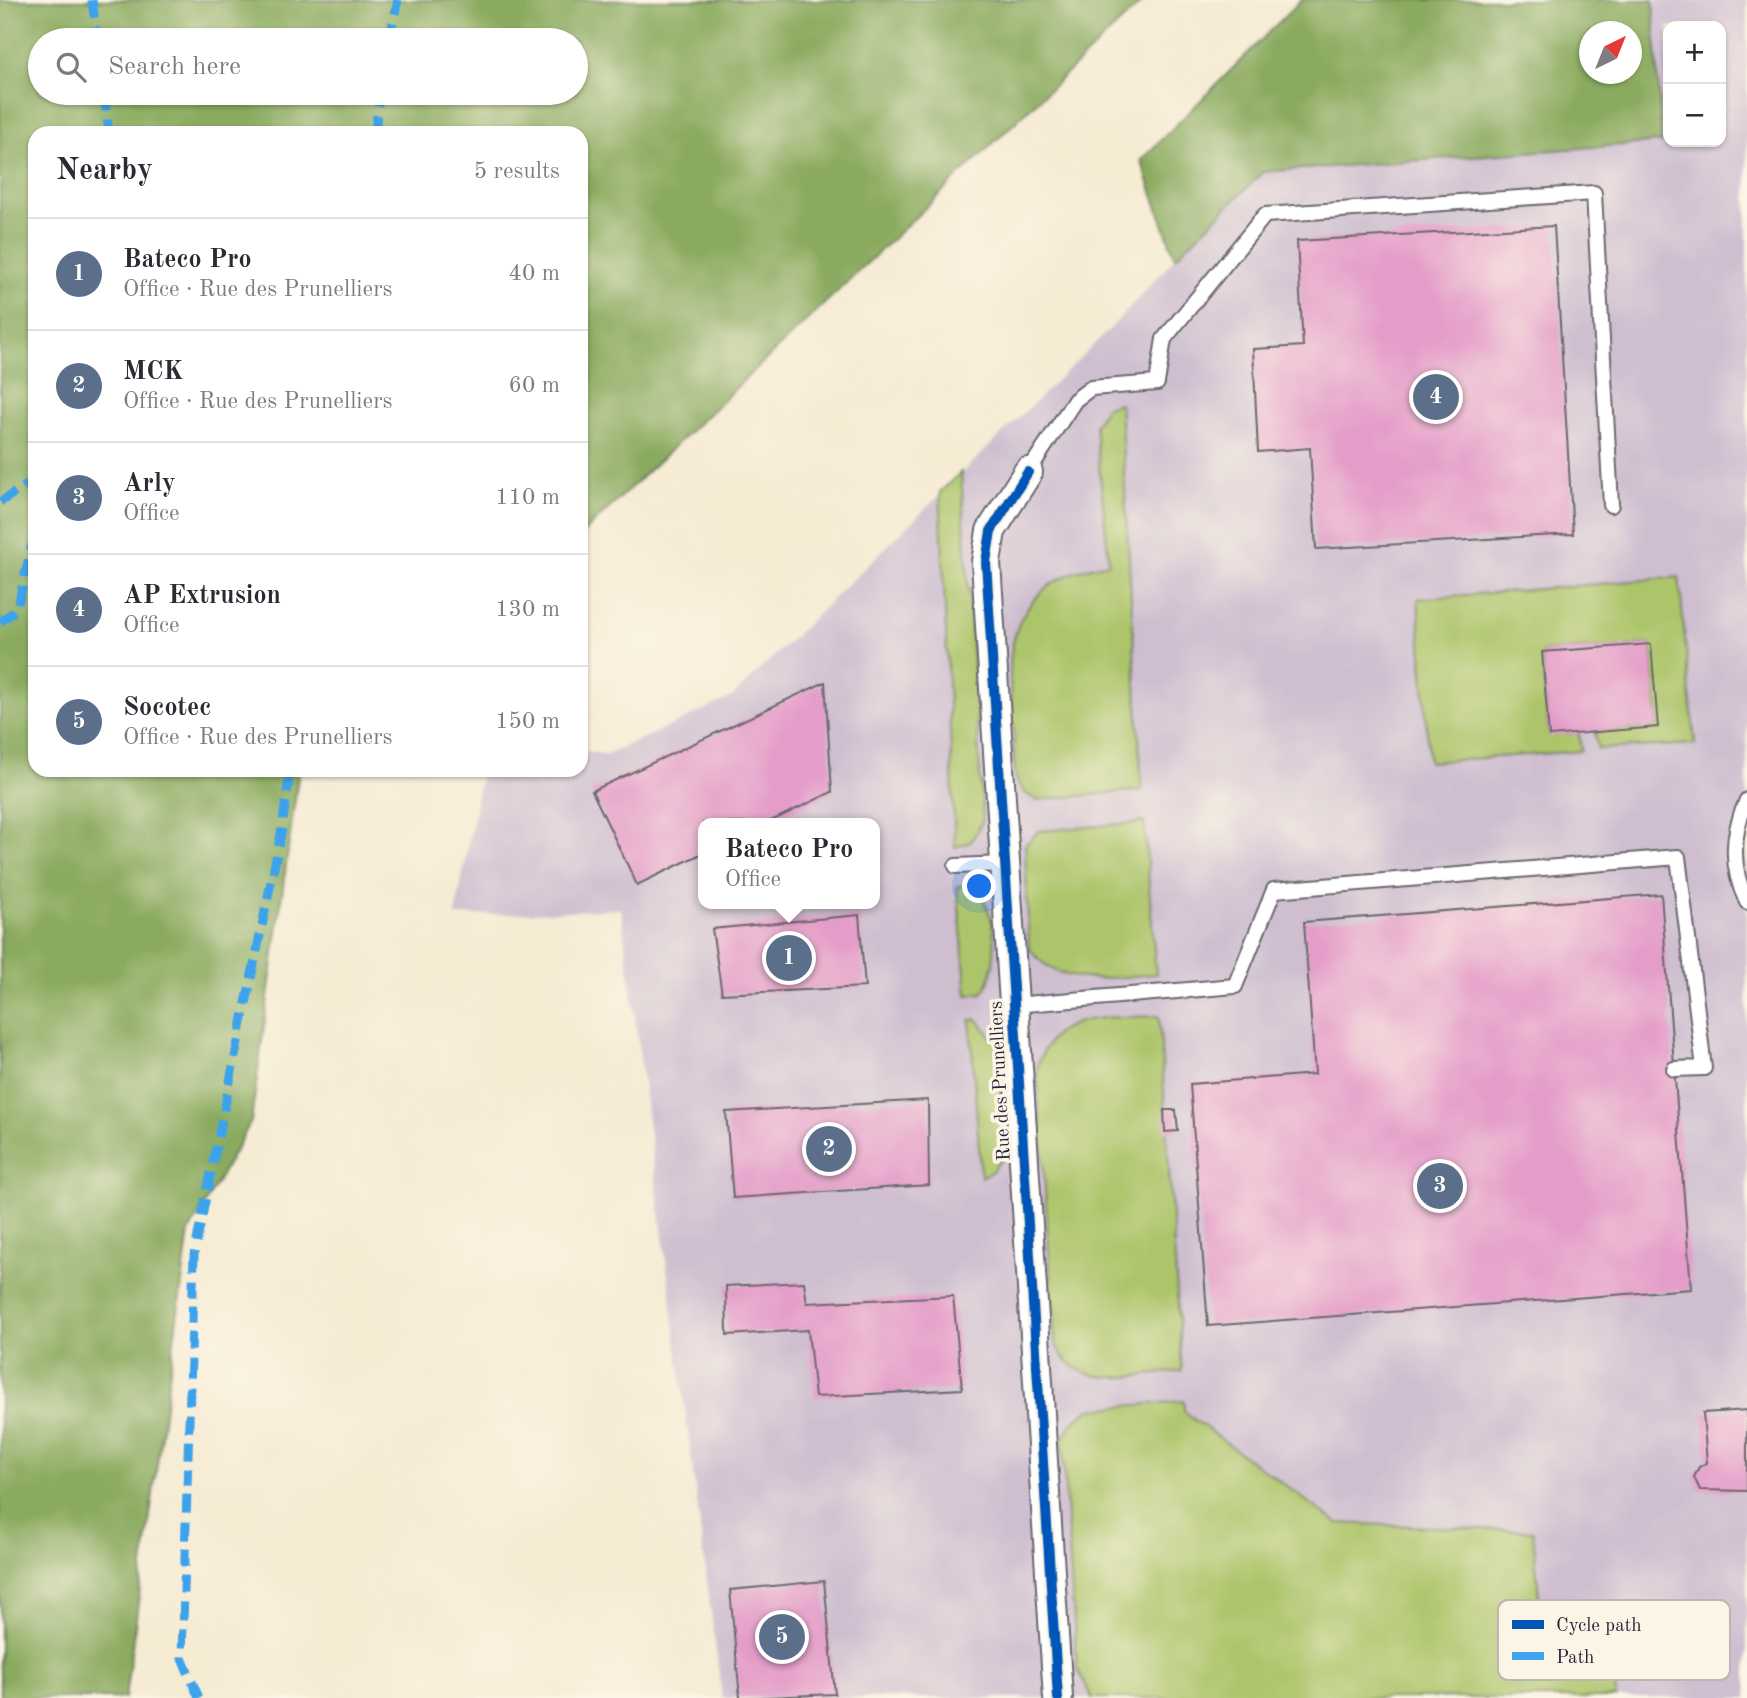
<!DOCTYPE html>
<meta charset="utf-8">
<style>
:root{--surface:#fff;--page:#f2f2f3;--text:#2b2b33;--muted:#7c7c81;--line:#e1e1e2;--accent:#111827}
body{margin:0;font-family:"Old Standard TT",serif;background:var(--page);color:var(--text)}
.controls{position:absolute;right:21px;top:21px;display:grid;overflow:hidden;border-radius:14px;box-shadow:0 2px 5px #0004}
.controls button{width:63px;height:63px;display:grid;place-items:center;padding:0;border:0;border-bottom:2px solid var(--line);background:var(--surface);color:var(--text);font:35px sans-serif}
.compass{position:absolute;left:1579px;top:21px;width:63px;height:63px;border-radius:50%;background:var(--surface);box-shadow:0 2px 5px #0004;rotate:43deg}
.you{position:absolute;left:980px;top:887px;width:24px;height:24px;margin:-18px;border:5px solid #fff;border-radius:50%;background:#1a73e8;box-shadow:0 0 0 10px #1a73e833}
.badge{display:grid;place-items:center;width:46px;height:46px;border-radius:50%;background:var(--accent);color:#fff;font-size:23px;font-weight:700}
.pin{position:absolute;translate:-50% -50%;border:4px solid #fff;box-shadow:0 2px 7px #0006}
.popup{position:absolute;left:698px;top:818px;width:182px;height:91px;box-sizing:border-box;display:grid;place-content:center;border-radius:14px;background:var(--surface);filter:drop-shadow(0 2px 5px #0005);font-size:23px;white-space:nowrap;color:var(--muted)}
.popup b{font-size:26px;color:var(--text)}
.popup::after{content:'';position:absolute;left:50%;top:100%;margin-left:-14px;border:14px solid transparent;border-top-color:var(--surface)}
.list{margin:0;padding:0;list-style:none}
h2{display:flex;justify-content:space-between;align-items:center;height:91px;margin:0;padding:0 28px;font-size:30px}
h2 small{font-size:23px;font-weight:400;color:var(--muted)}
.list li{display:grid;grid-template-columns:46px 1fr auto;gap:21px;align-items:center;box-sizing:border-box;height:112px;padding:0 28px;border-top:2px solid var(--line)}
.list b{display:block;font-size:26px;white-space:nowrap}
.list p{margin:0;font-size:23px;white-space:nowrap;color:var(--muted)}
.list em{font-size:23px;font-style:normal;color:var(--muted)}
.icon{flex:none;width:38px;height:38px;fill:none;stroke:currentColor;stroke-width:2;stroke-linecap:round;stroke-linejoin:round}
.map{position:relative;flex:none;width:1747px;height:1698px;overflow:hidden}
.search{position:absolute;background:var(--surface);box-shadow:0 2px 5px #0004;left:28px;top:28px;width:560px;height:77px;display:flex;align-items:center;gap:18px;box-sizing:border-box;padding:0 24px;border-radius:38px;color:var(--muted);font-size:26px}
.panel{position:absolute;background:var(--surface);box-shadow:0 2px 5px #0004;left:28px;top:126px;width:560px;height:651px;border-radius:21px}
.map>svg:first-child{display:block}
.industrial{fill:#cebed0;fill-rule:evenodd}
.green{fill:#adc56a;stroke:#687452;stroke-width:2}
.forest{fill:#8aaa5e;stroke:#56664c;stroke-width:2;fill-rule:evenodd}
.building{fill:#e49dc9}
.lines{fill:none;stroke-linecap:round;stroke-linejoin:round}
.service-casing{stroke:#6c6870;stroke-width:18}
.minor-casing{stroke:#6c6870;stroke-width:32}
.service{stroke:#fff;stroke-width:14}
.minor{stroke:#fff;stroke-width:28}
.quiet{stroke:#3ea2ec;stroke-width:9;stroke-dasharray:18 9;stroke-linecap:butt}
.cycleway-casing{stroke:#fcf5e5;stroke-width:15}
.cycleway{stroke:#0057b8;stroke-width:10}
.labels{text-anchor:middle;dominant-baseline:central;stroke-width:7;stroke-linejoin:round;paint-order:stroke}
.street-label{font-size:19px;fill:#22223b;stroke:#fcf5e5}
.key{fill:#fcf5e5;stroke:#bbb6b2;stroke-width:2}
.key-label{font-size:19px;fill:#22223b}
</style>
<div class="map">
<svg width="1747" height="1698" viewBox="0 0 1747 1698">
<rect width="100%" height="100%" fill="#fcf5e5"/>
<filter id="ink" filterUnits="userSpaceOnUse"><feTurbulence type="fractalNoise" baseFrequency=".0143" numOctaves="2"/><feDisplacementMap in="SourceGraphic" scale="14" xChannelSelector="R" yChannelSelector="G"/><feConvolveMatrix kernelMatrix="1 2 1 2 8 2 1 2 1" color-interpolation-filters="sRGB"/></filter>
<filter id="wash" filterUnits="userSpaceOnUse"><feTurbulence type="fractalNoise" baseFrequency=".00686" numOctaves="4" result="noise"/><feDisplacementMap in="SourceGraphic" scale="28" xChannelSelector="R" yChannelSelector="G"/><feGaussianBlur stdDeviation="1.57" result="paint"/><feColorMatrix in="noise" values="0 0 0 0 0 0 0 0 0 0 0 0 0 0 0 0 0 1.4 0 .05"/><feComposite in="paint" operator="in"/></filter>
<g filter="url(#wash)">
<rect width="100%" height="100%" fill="#f6ebd3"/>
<!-- industrial -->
<path class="industrial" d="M1653 0H1747V1698H722L621 909 455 916 482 770H581V750L607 755 732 697 1112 327 1175 258 1263 172 1661 142ZM1668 26H1721V142H1668ZM703 823H875V904H703Z"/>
<!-- green -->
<g class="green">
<path d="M1120 403 1142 790 1037 800C1027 796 1019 788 1016 777 1013 764 1014 748 1014 734 1011 693 1002 646 1027 609 1046 580 1076 569 1109 563L1095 425 1106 407Z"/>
<polygon points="961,472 983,820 971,842 955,847 940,492"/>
<polygon points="1679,577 1695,744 1598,749 1595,732 1658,726 1651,644 1542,652 1549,735 1579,733 1581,751 1429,762 1418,599"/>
<path d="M1144 822 1156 974C1110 977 1060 991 1029 948L1025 845 1039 831Z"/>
<path d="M969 885C999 900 1001 971 982 993L967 995 957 886Z"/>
<path d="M1159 1016 1182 1371C1138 1374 1075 1394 1055 1342L1037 1068C1053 1008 1109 1019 1159 1016Z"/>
<polygon points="977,1019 999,1047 1006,1155 991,1172 981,1177 970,1020"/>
<polygon points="1184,1401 1184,1412 1337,1523 1533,1531 1547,1684 1603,1681 1615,1674 1616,1698 1092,1698 1077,1668 1062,1441 1073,1422 1090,1409"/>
</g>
<!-- forest -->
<g class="forest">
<path d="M0 0H1144L581 535V133H35V770H299L251 1122 189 1232 125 1698H0ZM40 40H576V93H40Z"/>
<path d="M1301 0H1653L1662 142 1263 172 1175 258 1141 160ZM1590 32H1632V74H1590Z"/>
</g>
<g id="blocks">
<!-- building -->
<g class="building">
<polygon points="1554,226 1573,534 1316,549 1310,448 1258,452 1253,349 1303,346 1297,241"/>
<polygon points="1651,644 1658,727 1549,736 1542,652"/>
<polygon points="825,682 832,792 767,823 703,823 703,853 637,885 592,791"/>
<polygon points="1661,894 1691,1289 1208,1326 1190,1084 1315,1074 1304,922"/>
<polygon points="859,915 865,987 722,994 712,929"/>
<polygon points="928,1100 929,1185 733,1198 726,1112"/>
<polygon points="1164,1110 1176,1110 1178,1131 1165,1132"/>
<polygon points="804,1282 807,1303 953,1296 962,1389 815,1397 808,1330 727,1335 726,1286"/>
<polygon points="1747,1410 1747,1491 1700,1490 1694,1477 1699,1467 1707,1463 1703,1413"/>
<polygon points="824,1581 835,1694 740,1698 730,1590"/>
</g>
</g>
</g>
<g filter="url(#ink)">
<use href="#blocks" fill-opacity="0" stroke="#6c6870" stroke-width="2"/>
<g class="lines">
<defs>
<g id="service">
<polyline points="1028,472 1075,400 1091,388 1157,383 1164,339 1265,215 1594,193 1611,505"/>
<path d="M1747 800C1731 834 1730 867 1747 902"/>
<polyline points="956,866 1004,864"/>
<polyline points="1014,1005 1235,986 1274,890 1678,857 1704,1068 1674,1069"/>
</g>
<polyline id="minor" points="1028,472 991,531 986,562 1058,1698"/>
</defs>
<!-- service casing -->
<use href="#service" class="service-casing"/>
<!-- minor casing -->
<use href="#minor" class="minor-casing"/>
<!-- service -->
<use href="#service" class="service"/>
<!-- minor -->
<use href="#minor" class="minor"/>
<!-- quiet -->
<g class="quiet">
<polyline points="92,0 97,40"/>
<polyline points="389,40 398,0"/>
<polyline points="104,93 109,133"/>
<polyline points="375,133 379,93"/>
<polyline points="0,502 35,480"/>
<polyline points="0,622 17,609 35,532"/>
<polyline points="199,1698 182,1658 194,1255 282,829 290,770"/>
</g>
<defs>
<polyline id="cycleway" points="1028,472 991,531 986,562 1058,1698"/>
</defs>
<!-- cycleway casing -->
<use href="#cycleway" class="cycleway-casing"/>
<!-- cycleway -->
<use href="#cycleway" class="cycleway"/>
</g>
</g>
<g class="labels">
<!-- street labels -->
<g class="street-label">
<text transform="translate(1001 1081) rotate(-93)">Rue des Prunelliers</text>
</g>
</g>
<!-- legend -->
<rect x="1498" y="1600" width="232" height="80" rx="10" class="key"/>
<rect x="1512" y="1620" width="32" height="9" fill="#0057b8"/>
<rect x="1512" y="1652" width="32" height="8" fill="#3ea2ec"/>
<g class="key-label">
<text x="1556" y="1631">Cycle path</text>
<text x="1556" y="1663">Path</text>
</g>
</svg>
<div class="controls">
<button>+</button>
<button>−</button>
</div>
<svg class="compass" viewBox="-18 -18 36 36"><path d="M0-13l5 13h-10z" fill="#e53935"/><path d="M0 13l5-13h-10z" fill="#7c7c81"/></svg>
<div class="you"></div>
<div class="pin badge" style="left:789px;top:958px;background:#5c6f8a">1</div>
<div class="popup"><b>Bateco Pro</b>Office</div>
<div class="pin badge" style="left:829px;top:1149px;background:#5c6f8a">2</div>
<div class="pin badge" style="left:1440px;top:1186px;background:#5c6f8a">3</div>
<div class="pin badge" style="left:1436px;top:397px;background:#5c6f8a">4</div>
<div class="pin badge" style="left:782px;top:1637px;background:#5c6f8a">5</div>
<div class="search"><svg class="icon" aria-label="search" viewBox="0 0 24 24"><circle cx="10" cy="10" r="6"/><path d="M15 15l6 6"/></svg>Search here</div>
<section class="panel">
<h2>Nearby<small>5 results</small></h2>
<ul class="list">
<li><span class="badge" style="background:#5c6f8a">1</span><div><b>Bateco Pro</b><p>Office · Rue des Prunelliers</p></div><em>40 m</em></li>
<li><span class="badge" style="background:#5c6f8a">2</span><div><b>MCK</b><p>Office · Rue des Prunelliers</p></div><em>60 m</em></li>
<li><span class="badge" style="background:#5c6f8a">3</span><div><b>Arly</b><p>Office</p></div><em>110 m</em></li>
<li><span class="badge" style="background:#5c6f8a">4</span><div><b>AP Extrusion</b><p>Office</p></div><em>130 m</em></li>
<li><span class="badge" style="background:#5c6f8a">5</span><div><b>Socotec</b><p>Office · Rue des Prunelliers</p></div><em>150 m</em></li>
</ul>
</section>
</div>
